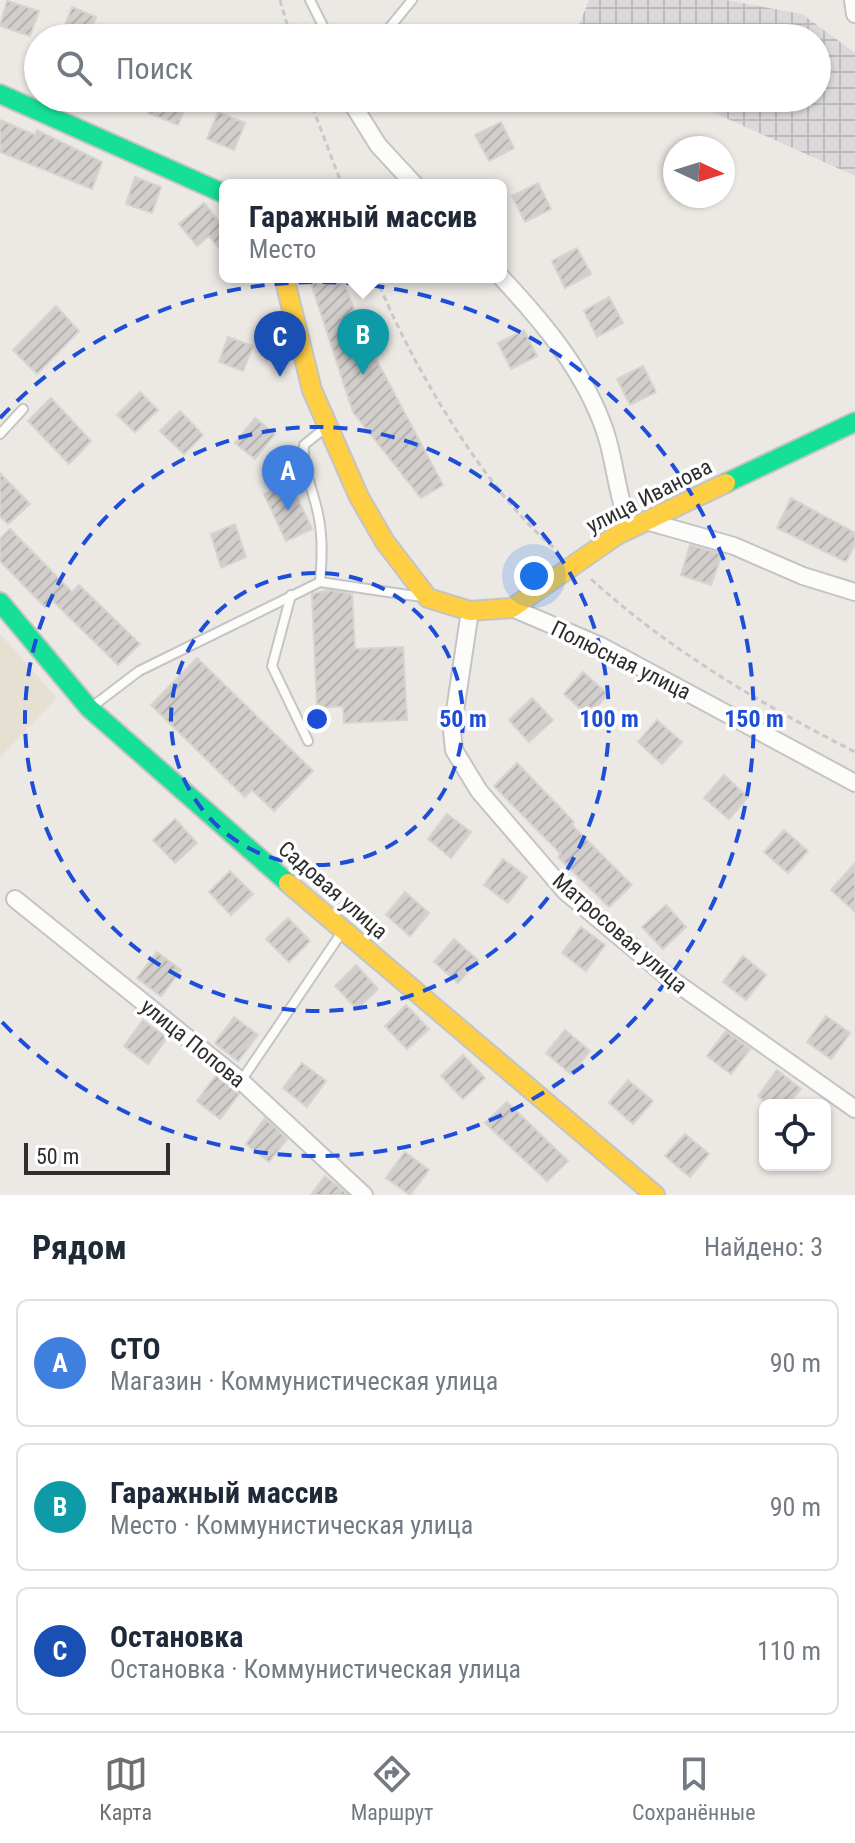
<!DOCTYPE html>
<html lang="ru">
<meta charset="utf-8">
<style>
:root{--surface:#fff;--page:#f6f6f7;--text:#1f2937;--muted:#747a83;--line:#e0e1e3;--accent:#706f6e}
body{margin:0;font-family:"Roboto Condensed",sans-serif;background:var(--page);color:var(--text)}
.controls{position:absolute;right:24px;bottom:24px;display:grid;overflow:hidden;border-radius:12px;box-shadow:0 2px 6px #0004}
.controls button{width:72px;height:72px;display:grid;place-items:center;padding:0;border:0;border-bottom:2px solid var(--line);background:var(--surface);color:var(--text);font:40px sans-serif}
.compass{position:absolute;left:663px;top:136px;width:72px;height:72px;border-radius:50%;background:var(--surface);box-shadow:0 2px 6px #0004;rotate:94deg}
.scale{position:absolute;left:24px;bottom:20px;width:146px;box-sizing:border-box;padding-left:8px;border:4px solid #2e2e2e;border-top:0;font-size:22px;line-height:28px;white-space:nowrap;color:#2e2e2e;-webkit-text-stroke:6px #fff;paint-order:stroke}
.you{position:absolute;left:534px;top:576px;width:28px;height:28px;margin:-20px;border:6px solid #fff;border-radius:50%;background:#1a73e8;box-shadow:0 0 0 12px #1a73e833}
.badge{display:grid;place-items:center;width:52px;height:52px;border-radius:50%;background:var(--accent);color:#fff;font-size:26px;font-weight:700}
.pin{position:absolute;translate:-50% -66px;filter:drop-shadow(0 2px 4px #0008)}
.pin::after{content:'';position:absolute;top:42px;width:28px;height:24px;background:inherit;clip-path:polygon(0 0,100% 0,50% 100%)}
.popup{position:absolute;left:219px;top:179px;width:288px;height:104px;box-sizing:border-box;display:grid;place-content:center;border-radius:12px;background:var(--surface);filter:drop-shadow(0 2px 6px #0005);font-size:26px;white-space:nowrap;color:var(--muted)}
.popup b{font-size:30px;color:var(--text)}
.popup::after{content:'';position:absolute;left:50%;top:100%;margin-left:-16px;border:16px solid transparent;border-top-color:var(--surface)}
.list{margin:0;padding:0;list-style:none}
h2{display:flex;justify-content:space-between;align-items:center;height:104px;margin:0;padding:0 32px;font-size:34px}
h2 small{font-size:26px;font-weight:400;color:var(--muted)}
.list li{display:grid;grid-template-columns:52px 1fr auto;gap:24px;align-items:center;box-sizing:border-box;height:128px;margin:0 16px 16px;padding:0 16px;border:2px solid var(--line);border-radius:12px}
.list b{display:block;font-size:30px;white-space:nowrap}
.list p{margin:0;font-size:26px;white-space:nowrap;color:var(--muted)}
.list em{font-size:26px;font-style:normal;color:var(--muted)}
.icon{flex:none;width:44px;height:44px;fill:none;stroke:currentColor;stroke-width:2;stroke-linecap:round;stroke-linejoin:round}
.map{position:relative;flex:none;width:855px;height:1195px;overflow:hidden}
.search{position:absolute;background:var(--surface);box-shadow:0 2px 6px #0004;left:24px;right:24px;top:24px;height:88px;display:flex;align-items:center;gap:20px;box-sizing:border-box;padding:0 28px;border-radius:44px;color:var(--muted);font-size:30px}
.sheet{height:536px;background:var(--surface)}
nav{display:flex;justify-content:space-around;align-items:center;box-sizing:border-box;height:112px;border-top:2px solid var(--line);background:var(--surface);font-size:22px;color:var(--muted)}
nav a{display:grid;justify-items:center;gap:4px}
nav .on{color:var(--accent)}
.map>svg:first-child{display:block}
.industrial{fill:url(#industrial-grid)}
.education{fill:#e6e0d3}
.building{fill:url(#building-hatch);stroke:#d7d4d0;stroke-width:2}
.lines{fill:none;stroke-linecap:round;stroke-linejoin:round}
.lane-casing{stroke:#c5c4c5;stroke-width:12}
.street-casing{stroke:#c5c4c5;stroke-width:20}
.fast-casing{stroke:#c5c4c5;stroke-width:22}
.slow-casing{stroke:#c5c4c5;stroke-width:22}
.path{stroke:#c9c9c8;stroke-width:3;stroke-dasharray:6 4;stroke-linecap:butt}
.lane{stroke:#fcfcfb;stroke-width:8}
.street{stroke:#fcfcfb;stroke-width:16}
.fast{stroke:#16e098;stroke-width:18}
.slow{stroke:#ffcf43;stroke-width:18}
.ring{fill:none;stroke:#1d4ed8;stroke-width:4;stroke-dasharray:14 10}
.labels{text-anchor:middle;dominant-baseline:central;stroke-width:7;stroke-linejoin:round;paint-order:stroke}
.street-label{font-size:22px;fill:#2e2e2e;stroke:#fff}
.centre{fill:#1d4ed8;stroke:#fff;stroke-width:4}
.ring-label{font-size:24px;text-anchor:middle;font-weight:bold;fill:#1d4ed8;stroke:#fff;stroke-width:7;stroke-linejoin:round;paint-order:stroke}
</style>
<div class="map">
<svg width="855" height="1195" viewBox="0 0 855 1195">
<defs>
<pattern id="industrial-grid" width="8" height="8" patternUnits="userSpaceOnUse" patternTransform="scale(2)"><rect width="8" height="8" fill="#dcd9db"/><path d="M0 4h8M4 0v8" fill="none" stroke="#bdbbbc"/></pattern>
<pattern id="building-hatch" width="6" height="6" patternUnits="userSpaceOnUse" patternTransform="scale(2)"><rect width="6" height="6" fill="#d1cecb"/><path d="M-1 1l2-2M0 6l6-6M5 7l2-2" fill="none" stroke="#b4b1af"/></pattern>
</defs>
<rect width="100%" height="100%" fill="#ece8e4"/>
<!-- industrial -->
<polygon class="industrial" points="589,0 726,0 802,14 855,53 855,176 681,98 817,98 817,38 574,38"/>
<!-- education -->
<polygon class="education" points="0,634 57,698 0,757"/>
<!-- building -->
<g class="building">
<polygon points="7,1 39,11 30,36 0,26"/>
<polygon points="72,7 96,17 88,38 62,33"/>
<polygon points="154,98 189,98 178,125 148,113"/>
<polygon points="218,112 245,123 234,150 207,139"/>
<polygon points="0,120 35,135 37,130 102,162 92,189 0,152"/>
<polygon points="501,122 514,148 489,161 475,135"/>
<polygon points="135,177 161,187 152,213 126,204"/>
<polygon points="538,183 551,209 525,222 512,196"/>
<polygon points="204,203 225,229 225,256 209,236 197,246 179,224"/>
<polygon points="577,248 591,274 565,288 552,261"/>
<polygon points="309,277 342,277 365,338 443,485 421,498 353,412"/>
<polygon points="609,297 623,323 597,337 584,311"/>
<polygon points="56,306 79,331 37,374 13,350"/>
<polygon points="524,330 537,356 511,369 498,343"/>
<polygon points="228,337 253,346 243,371 219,362"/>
<polygon points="643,366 656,392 630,405 617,379"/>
<polygon points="140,392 158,410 135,432 117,415"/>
<polygon points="51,398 91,441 69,464 28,421"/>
<polygon points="180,411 203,435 184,454 160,431"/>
<polygon points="255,418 275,434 255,459 235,443"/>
<polygon points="0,473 30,504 8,524 0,516"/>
<polygon points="290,482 312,529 286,541 264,494"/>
<polygon points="791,498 855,533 855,544 846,562 777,528"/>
<polygon points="235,524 246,557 221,568 211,534"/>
<polygon points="10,529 72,592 79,585 140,644 118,665 52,600 45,607 0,561 0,539"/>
<polygon points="690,545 722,554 711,585 681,575"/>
<polygon points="329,590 352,594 355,649 403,647 407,720 344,723 343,706 317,708 312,594"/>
<polygon points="197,658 313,771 274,811 252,790 245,797 151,705"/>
<polygon points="583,672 608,694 588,716 564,694"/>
<polygon points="532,698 553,720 529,742 509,720"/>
<polygon points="657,720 682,742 662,764 638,742"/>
<polygon points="517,763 574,822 572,825 632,885 609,907 558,857 561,854 494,786"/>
<polygon points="724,775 748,797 729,819 704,798"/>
<polygon points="447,814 471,832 451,858 428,839"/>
<polygon points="175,819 197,843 175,863 153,840"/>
<polygon points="784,830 808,851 788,873 764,852"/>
<polygon points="503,859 527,877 508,903 484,885"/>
<polygon points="855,863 855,912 831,890"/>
<polygon points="230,871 253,894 231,915 209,892"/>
<polygon points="405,892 429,913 410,936 386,915"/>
<polygon points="666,905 686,927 663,949 642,927"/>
<polygon points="288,918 310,941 289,962 266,939"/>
<polygon points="581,927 605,945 586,971 562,953"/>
<polygon points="454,939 478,960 458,983 434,962"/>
<polygon points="157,952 181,970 161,996 137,978"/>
<polygon points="743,956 766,975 746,1000 723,982"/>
<polygon points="356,965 378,989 357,1009 335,986"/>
<polygon points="406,1005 429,1029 407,1049 385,1026"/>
<polygon points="826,1016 850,1033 831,1059 807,1042"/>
<polygon points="234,1017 258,1035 238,1061 215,1043"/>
<polygon points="143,1020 167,1038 148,1064 124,1046"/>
<polygon points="565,1030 590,1051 571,1074 546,1053"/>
<polygon points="726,1031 750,1049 731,1074 707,1056"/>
<polygon points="463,1055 485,1078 463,1099 441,1076"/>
<polygon points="302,1063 326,1081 307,1107 283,1088"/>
<polygon points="777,1070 801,1089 788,1105 769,1105 758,1096"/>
<polygon points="216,1075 239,1094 220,1119 197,1101"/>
<polygon points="628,1080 653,1101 633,1124 609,1103"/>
<polygon points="507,1102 568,1161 547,1181 485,1123"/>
<polygon points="265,1118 287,1139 269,1162 246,1144"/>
<polygon points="685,1134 709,1154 690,1177 665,1156"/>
<polygon points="405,1152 429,1170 410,1195 386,1178"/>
<polygon points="325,1176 339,1187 348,1195 311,1195"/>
</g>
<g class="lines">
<defs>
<g id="lane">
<polyline points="310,0 329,38"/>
<polyline points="381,38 412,0"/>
<polyline points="0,434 23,409"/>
<path d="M320 582C322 561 323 540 319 519 315 493 302 471 304 445L325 428"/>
<polyline points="291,595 272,666 308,741"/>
<polyline points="93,706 139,671 320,582 422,597"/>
<polyline points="241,1081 340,935"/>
</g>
<g id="street">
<polyline points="853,0 855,14"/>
<polyline points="355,108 378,145 415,185"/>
<path d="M501 277C544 323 586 373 606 434 616 466 617 497 630 528"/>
<polyline points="646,521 734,546 803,576 855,592"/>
<polyline points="512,608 601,646 855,783"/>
<polyline points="470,611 452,731 454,750 479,791 565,891 668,977 855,1109"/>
<polyline points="15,899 241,1081 364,1195"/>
</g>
<g id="fast">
<polyline points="0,94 225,194"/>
<polyline points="726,483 855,422"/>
<polyline points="0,602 89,708 288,883"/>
</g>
<g id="slow">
<polyline points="284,277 312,390 359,497 385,542 428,598 470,611 512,608 617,535 726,483"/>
<polyline points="288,883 655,1195"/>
</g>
</defs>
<!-- lane casing -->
<use href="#lane" class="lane-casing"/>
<!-- street casing -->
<use href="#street" class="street-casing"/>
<!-- fast casing -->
<use href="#fast" class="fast-casing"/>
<!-- slow casing -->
<use href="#slow" class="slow-casing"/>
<!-- path -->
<g class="path">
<polyline points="280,0 291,38"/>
<polyline points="309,98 342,185"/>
<path d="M376 277C410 362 486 494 558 551"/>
<path d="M591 579C669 650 761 704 855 752"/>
</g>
<!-- lane -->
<use href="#lane" class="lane"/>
<!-- street -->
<use href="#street" class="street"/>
<!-- fast -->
<use href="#fast" class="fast"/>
<!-- slow -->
<use href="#slow" class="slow"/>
</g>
<!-- distance rings -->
<g class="ring">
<circle cx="317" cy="719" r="146"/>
<circle cx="317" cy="719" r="292"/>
<path d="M0 418A437 437 0 1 1 0 1020"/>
</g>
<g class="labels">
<!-- street labels -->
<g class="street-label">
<text transform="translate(649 496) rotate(-27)">улица Иванова</text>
<text transform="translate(621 660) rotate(26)">Полюсная улица</text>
<text transform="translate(333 890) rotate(41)">Садовая улица</text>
<text transform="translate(620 933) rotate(41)">Матросовая улица</text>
<text transform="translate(193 1043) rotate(39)">улица Попова</text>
</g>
</g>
<circle cx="317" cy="719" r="12" class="centre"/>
<g class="ring-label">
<text x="463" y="727">50 m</text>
<text x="609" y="727">100 m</text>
<text x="754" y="727">150 m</text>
</g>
</svg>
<div class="controls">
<button><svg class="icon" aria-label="locate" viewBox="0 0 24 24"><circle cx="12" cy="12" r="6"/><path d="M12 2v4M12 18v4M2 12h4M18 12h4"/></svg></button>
</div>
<svg class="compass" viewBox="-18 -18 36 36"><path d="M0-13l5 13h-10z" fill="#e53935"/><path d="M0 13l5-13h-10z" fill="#747a83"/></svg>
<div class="scale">50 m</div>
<div class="you"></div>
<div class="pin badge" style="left:288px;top:511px;background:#3f7fe0">A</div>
<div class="pin badge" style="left:363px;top:375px;background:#0f9aa8">B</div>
<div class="popup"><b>Гаражный массив</b>Место</div>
<div class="pin badge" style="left:280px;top:377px;background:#1a4fb4">C</div>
<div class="search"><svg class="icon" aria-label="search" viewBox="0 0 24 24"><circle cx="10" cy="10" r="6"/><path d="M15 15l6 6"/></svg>Поиск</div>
</div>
<section class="sheet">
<h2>Рядом<small>Найдено: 3</small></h2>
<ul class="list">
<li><span class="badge" style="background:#3f7fe0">A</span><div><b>СТО</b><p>Магазин · Коммунистическая улица</p></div><em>90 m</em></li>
<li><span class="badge" style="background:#0f9aa8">B</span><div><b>Гаражный массив</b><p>Место · Коммунистическая улица</p></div><em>90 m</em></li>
<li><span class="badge" style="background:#1a4fb4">C</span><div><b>Остановка</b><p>Остановка · Коммунистическая улица</p></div><em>110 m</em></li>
</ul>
</section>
<nav>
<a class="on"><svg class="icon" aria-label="map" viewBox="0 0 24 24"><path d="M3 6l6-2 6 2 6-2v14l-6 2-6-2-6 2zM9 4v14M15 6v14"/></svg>Карта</a>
<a><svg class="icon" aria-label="directions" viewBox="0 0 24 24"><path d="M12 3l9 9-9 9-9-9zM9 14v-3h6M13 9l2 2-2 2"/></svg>Маршрут</a>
<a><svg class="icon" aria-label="saved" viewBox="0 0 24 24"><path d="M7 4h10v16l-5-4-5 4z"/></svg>Сохранённые</a>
</nav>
